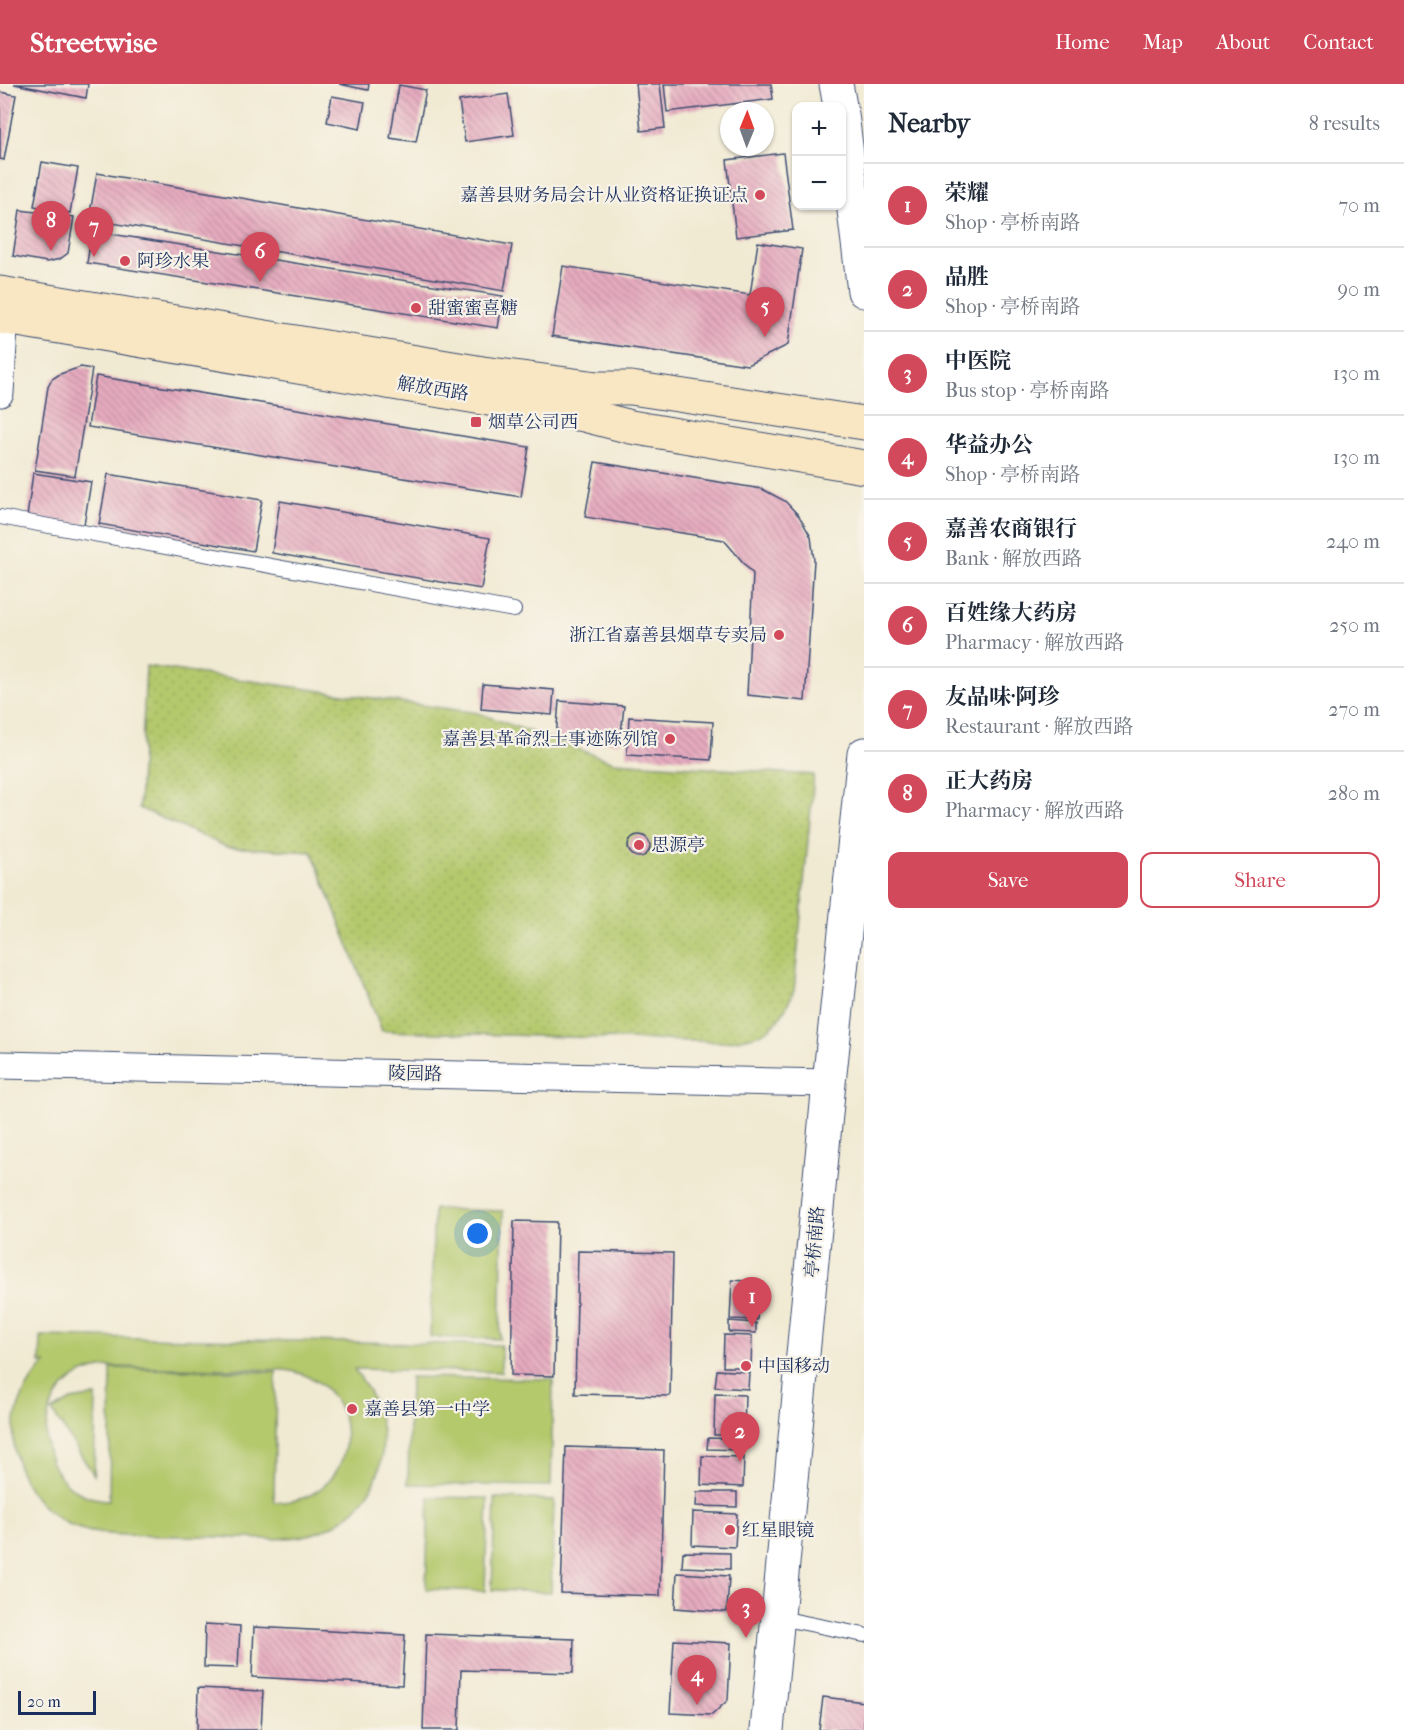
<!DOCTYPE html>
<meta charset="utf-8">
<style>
:root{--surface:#fff;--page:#f6f6f7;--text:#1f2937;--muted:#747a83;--line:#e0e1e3;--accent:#d1495b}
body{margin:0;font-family:"IM FELL French Canon","Noto Serif SC",serif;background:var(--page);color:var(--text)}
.controls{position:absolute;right:18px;top:18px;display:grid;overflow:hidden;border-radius:12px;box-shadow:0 2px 4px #0004}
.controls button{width:54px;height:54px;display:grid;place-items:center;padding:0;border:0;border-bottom:2px solid var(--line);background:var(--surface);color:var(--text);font:30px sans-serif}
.compass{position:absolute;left:720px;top:18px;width:54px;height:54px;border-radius:50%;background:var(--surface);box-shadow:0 2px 4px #0004;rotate:1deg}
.scale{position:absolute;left:18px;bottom:15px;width:78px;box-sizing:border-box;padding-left:6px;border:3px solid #1b2f5e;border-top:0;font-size:16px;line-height:21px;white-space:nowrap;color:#1b2f5e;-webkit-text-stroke:4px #f7f3e8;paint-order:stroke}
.you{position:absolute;left:478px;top:1150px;width:21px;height:21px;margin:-15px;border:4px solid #fff;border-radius:50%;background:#1a73e8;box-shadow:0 0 0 9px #1a73e833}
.badge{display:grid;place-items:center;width:39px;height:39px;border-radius:50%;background:var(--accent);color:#fff;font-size:20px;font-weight:700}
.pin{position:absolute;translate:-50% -50px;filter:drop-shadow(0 2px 3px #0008)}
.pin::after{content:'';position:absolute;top:32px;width:21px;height:18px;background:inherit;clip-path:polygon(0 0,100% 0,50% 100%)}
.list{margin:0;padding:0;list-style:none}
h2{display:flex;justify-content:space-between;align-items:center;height:78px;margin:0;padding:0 24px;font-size:26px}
h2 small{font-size:20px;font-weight:400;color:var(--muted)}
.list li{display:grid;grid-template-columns:39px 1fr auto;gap:18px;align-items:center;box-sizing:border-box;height:84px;padding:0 24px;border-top:2px solid var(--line)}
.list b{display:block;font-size:22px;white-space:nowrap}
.list p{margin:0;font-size:20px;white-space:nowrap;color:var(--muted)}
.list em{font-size:20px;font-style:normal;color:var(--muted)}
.actions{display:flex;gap:12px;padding:18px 24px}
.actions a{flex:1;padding:14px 0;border:2px solid var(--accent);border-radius:12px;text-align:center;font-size:21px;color:var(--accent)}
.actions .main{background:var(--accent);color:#fff}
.map{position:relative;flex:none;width:864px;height:1646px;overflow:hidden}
header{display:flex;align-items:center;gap:36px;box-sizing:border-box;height:84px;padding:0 30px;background:var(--accent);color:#fff}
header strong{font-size:28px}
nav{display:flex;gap:33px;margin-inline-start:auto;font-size:21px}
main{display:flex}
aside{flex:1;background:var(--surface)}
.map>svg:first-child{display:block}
.grass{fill:url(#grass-dots);stroke:#687c65;stroke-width:1.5}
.garden{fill:#b4c86c;stroke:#687c65;stroke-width:1.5;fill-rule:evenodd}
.building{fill:url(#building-back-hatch)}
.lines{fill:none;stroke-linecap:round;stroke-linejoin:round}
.service-casing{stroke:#3b4b70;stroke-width:16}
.minor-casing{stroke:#3b4b70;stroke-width:29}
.tertiary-casing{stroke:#3b4b70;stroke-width:35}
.secondary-casing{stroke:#3b4b70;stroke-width:35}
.service{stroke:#fff;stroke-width:14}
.minor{stroke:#fff;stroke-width:27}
.tertiary{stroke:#fff;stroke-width:33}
.secondary{stroke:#f9e7c3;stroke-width:33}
.poi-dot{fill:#d1495b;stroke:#f7f3e8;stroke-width:2}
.labels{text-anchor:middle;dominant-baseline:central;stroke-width:4.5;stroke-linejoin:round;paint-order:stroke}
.poi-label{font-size:18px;fill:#1b2f5e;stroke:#f7f3e8;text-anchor:start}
.street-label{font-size:18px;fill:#1b2f5e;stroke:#f7f3e8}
</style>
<header>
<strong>Streetwise</strong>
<nav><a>Home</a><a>Map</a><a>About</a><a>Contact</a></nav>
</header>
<main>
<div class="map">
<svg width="864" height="1646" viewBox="0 0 864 1646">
<defs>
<pattern id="grass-dots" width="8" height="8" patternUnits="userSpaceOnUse" patternTransform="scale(1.5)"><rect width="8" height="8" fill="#b4c86c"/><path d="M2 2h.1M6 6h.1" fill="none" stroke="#9aac60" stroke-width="1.8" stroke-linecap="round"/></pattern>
<pattern id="building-back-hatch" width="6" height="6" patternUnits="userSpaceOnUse" patternTransform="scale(1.5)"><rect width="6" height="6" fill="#e7abbf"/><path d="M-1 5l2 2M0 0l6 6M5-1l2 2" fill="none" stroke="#ba8c9e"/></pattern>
</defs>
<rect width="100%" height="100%" fill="#f7f3e8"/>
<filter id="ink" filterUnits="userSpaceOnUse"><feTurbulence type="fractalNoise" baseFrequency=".0167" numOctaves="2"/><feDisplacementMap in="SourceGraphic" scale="12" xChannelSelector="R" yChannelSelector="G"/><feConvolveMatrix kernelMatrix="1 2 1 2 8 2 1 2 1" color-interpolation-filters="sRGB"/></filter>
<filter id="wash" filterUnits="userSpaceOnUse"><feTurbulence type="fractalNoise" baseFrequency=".008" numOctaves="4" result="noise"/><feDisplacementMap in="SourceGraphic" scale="24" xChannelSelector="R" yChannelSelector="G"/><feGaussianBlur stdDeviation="1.35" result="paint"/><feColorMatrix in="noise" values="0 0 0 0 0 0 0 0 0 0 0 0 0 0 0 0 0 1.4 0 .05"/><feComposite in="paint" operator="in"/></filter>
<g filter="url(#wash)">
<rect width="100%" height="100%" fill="#f1ead3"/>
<!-- grass -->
<path class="grass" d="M146 582 478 629 614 678 814 691 794 907C775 948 768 951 724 958L382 947 312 768 227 763 139 724Z"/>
<!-- garden -->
<g class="garden">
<polygon points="434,1125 503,1127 500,1255 430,1253"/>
<path d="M41 1252 501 1261V1288L354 1285C399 1339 393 1418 321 1447 286 1461 229 1452 190 1452 160 1451 129 1453 99 1449 88 1448 78 1445 68 1440 38 1425 17 1395 14 1361 11 1330 24 1301 46 1279H40ZM110 1283 285 1286C372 1298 363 1421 274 1418L276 1288 111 1284 109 1416C25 1413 25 1287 110 1283Z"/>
<polygon points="410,1293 553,1295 551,1402 408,1400"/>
<polygon points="96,1312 94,1391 52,1327 71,1316"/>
<polygon points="429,1413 488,1414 485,1507 426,1505"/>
<polygon points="495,1414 554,1416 551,1508 492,1506"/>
</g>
<g id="blocks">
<!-- building -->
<g class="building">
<polygon points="14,0 88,0 86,14"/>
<polygon points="339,0 369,0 368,6"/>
<polygon points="636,0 660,0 665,44 641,47"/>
<polygon points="664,0 771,0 773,15 667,28"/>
<polygon points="399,1 426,6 416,58 390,54"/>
<polygon points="0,8 16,11 4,76 0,75"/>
<polygon points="508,10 514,51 465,58 459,17"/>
<polygon points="332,12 365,18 360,45 327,38"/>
<polygon points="783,69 793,146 736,153 727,76"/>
<polygon points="42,78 78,84 70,129 34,122"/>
<polygon points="97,89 512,161 504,207 89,135"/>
<polygon points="20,126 74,133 68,169 60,175 47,178 13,172"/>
<polygon points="92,147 503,212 498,244 87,179"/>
<polygon points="758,158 802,165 788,261 747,281 552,252 563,182 750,211"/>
<polygon points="81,283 92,285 75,392 35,386 48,303 52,295 60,290"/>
<polygon points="96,292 529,363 521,413 88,343"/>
<polygon points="595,378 762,405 785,417 799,432 811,453 814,476 805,617 747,611 753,490 724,456 585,433"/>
<polygon points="33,389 91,398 84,441 27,433"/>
<polygon points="108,390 262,416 253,467 99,440"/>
<polygon points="280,417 490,454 481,505 272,469"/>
<polygon points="483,600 554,606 552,631 481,625"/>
<polygon points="559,617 624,622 620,659 556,654"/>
<polygon points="629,633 713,638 711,676 627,671"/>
<circle cx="639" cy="762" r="11"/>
<polygon points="514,1137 557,1138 554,1292 511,1291"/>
<polygon points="578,1167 673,1169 670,1312 575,1310"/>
<polygon points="732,1196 759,1198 757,1236 730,1235"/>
<polygon points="729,1237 756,1239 756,1249 729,1248"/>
<polygon points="724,1251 752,1252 751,1283 723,1283"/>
<polygon points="717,1286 749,1288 748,1305 715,1303"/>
<polygon points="715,1310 745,1311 744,1351 714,1351"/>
<polygon points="708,1354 743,1355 743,1366 707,1365"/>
<polygon points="566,1363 664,1366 660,1512 561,1509"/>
<polygon points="702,1372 744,1373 743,1403 701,1401"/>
<polygon points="697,1408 737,1408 737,1423 696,1422"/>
<polygon points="693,1428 737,1430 735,1463 692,1461"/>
<polygon points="683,1468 730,1469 730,1485 682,1483"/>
<polygon points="677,1489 729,1492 727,1528 675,1524"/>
<polygon points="205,1540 240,1542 238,1584 204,1583"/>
<polygon points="254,1543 405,1551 402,1601 252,1593"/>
<polygon points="426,1550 574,1555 573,1589 461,1586 459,1646 423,1646"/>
<polygon points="674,1556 731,1559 728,1616 712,1631 670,1629"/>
<polygon points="198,1604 263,1607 261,1646 197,1646"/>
<polygon points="823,1613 864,1618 864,1646 819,1646"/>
</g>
</g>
</g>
<g filter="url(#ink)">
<use href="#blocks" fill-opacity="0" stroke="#3b4b70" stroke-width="1.5"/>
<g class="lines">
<defs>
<g id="service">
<polyline points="0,433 514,526"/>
<polyline points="780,1534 864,1551"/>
</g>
<g id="minor">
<polyline points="0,309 6,214"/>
<polyline points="0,981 829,999"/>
</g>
<g id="tertiary">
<polyline points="836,0 840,22"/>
<polyline points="842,30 864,207"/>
<polyline points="767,1646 829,999 864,670"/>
</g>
<g id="secondary">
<polyline points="0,209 483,289 597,304 631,304 864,339"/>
<polyline points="0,233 584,331 631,343 864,383"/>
</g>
</defs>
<!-- service casing -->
<use href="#service" class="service-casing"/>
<!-- minor casing -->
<use href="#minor" class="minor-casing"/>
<!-- tertiary casing -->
<use href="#tertiary" class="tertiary-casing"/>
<!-- secondary casing -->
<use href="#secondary" class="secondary-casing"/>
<!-- service -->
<use href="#service" class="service"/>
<!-- minor -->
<use href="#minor" class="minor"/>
<!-- tertiary -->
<use href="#tertiary" class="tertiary"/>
<!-- secondary -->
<use href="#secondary" class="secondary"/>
</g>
</g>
<!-- markers -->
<g class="poi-dot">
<circle cx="760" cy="111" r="6"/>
<circle cx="125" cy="177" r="6"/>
<circle cx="416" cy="224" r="6"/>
<rect x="470" y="332" width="12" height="12" rx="3"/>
<circle cx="779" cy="551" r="6"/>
<circle cx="670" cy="655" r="6"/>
<circle cx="639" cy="761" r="6"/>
<circle cx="746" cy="1282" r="6"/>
<circle cx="352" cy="1325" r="6"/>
<circle cx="730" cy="1446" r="6"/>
</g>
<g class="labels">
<!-- poi labels -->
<g class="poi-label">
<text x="748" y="111" text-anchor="end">嘉善县财务局会计从业资格证换证点</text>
<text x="137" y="177">阿珍水果</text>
<text x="428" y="224">甜蜜蜜喜糖</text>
<text x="488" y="338">烟草公司西</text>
<text x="767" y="551" text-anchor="end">浙江省嘉善县烟草专卖局</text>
<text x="658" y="655" text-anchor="end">嘉善县革命烈士事迹陈列馆</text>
<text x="651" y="761">思源亭</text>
<text x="758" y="1282">中国移动</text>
<text x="364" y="1325">嘉善县第一中学</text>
<text x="742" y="1446">红星眼镜</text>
</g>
<!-- street labels -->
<g class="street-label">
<text transform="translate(433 305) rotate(9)">解放西路</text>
<text transform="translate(415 990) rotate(1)">陵园路</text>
<text transform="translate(815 1158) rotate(-85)">亭桥南路</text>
</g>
</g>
</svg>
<div class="controls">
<button>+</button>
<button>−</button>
</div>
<svg class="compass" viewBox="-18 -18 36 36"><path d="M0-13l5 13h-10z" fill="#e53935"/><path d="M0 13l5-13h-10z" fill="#747a83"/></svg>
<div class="scale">20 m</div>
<div class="you"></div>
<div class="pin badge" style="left:752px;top:1243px">1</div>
<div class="pin badge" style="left:740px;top:1378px">2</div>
<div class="pin badge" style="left:746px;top:1554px">3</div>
<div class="pin badge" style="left:697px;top:1621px">4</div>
<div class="pin badge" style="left:765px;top:253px">5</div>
<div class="pin badge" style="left:260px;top:198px">6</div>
<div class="pin badge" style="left:94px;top:173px">7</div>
<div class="pin badge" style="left:51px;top:167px">8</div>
</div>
<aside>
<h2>Nearby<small>8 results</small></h2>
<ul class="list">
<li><span class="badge">1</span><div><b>荣耀</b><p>Shop · 亭桥南路</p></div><em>70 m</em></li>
<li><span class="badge">2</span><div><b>品胜</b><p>Shop · 亭桥南路</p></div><em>90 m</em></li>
<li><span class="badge">3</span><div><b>中医院</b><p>Bus stop · 亭桥南路</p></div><em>130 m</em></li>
<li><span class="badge">4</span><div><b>华益办公</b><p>Shop · 亭桥南路</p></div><em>130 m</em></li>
<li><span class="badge">5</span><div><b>嘉善农商银行</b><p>Bank · 解放西路</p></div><em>240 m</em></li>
<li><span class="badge">6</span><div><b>百姓缘大药房</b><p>Pharmacy · 解放西路</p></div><em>250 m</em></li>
<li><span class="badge">7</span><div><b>友品味·阿珍</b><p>Restaurant · 解放西路</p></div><em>270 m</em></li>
<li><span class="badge">8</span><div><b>正大药房</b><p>Pharmacy · 解放西路</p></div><em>280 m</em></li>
</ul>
<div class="actions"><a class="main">Save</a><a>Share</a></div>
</aside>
</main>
